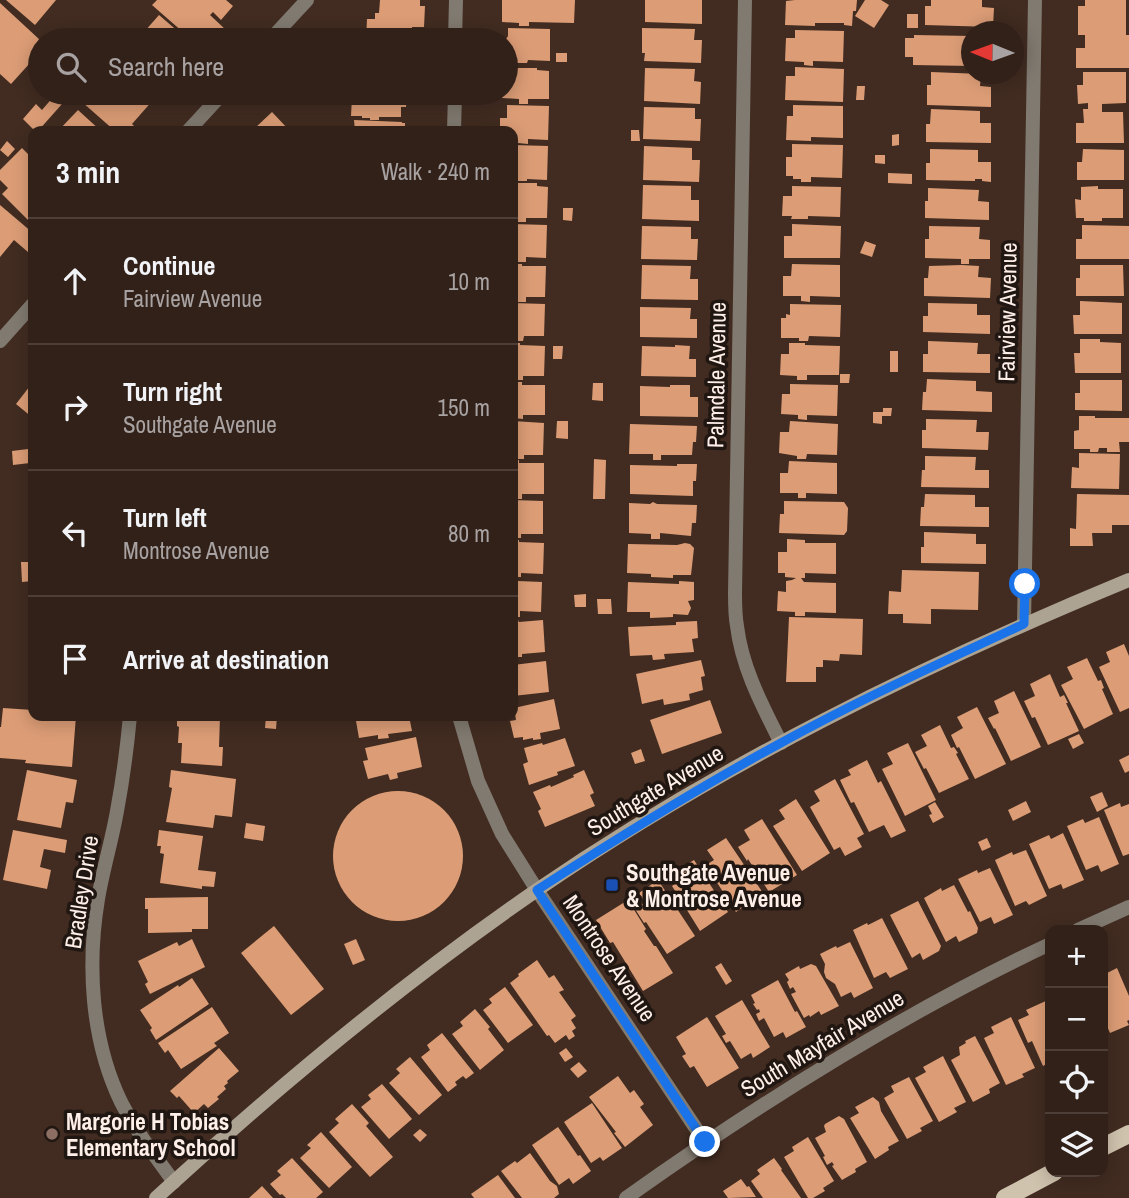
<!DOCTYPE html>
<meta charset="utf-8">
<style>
:root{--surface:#322119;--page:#3a2922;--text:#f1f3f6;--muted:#a8a3a2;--line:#4d3e38}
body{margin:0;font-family:"Archivo Narrow",sans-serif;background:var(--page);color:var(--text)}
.controls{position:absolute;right:21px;bottom:21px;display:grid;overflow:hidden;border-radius:14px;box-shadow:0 4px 18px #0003}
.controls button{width:63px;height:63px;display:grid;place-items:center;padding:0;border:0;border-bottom:2px solid var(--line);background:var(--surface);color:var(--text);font:35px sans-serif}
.compass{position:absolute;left:961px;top:21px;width:63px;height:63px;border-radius:50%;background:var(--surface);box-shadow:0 4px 18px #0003;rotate:271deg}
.stop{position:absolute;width:21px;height:21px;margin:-16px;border:5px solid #1a73e8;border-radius:50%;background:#fff}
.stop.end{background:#1a73e8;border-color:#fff;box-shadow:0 2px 7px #0008}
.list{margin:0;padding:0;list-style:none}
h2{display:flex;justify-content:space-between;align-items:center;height:91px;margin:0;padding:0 28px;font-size:30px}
h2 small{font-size:23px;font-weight:400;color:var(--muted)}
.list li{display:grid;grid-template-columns:46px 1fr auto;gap:21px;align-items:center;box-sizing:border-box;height:126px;padding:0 28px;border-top:2px solid var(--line)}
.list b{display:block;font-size:26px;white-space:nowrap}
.list p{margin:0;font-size:23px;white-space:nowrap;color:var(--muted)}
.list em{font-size:23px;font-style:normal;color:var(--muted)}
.icon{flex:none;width:38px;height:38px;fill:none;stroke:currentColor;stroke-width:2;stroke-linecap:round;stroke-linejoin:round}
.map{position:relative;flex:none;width:1129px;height:1198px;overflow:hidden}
.search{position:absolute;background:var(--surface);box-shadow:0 4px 18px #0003;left:28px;top:28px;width:490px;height:77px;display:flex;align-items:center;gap:18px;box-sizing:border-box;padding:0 24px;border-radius:38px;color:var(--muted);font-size:26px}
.panel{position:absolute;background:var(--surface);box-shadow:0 4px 18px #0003;left:28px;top:126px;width:490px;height:595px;border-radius:14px}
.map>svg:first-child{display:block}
.building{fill:#dc9d76}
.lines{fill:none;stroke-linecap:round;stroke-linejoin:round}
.street{stroke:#817a70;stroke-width:14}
.secondary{stroke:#ada393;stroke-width:14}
.primary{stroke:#d0c3ae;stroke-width:18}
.route{stroke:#1a73e8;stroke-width:9}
.transit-dot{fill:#1a4fb4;stroke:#211712;stroke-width:2.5}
.education-dot{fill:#8d6e63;stroke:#211712;stroke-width:2.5}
.labels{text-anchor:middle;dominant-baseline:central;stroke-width:7;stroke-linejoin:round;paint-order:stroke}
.street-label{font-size:23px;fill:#feefe8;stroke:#211712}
.poi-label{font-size:23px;font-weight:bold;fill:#feefe8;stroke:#211712;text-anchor:start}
</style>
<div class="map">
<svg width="1129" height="1198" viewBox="0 0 1129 1198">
<rect width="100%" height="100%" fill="#422c21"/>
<!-- building -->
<g class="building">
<polygon points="6,0 56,0 35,25"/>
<polygon points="157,0 226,0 233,6 221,20 213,12 210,15 226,30 217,40 192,40 152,5"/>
<polygon points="380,0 420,0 420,6 425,6 424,27 412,27 412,40 366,40 367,19 375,19 375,13 379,13"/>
<polygon points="502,0 575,0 574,23 529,22 529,26 519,26 519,23 502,22"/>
<polygon points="645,0 702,0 702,24 645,22"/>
<polygon points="795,0 857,0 856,11 853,11 852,26 844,25 844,23 815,23 815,26 785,25 786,1"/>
<polygon points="865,0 881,0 889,5 874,28 855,16"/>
<polygon points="931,0 982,0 982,7 994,8 993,27 925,25 925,6 931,6"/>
<polygon points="1085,0 1126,0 1126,35 1129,35 1129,68 1076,68 1076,48 1085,48 1085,35 1078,35 1078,6 1085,6"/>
<polygon points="0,3 40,40 40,52 11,84 0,74"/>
<rect x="907" y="14" width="11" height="14"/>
<polygon points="159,15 188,40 137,40"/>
<polygon points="508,28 550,29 550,61 528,60 527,63 506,63 506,39 508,36"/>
<polygon points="642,28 695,29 694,40 702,40 701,63 644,61 645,53 642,53"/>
<polygon points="795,30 844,31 843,62 813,61 813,66 804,65 804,62 785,61 786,38 795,38"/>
<polygon points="914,35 972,36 972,66 913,65 913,57 905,57 905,38 914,38"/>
<rect x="556" y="53" width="11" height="9"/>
<polygon points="795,67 844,69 843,102 785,100 786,76 795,76"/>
<polygon points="511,68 537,68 537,70 549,71 549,99 528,99 528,104 519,104 519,99 502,98 502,93 506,93 506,80 510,80"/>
<polygon points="645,68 695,69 694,81 701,82 700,104 644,101"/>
<polygon points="931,72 981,74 980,86 991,87 991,107 927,105 927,85 931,85"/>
<polygon points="1083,72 1126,72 1126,103 1102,104 1102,112 1123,112 1124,143 1076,143 1076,123 1084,123 1083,109 1088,109 1088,103 1078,104 1077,85 1083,85"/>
<polygon points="857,86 865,86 864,100 856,100"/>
<polygon points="78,93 146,93 154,99 132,124 134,126 130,131 115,131 82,102 85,98"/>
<polygon points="356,93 407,93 406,107 401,107 401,117 379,117 379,120 370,120 370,118 362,118 362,116 351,116 352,96 356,96"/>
<polygon points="54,96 62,104 38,131 35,131 23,119 36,104 42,110"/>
<polygon points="507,105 549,106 548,140 528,139 528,144 518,143 518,140 513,140 513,131 500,131 500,118 507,118"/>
<polygon points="793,105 843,106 843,138 811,137 811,141 786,140 787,116 793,116"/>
<polygon points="644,107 695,108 695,119 701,119 700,141 643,139"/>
<polygon points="931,109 980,111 980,123 991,123 991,143 926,142 926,124 930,124"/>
<polygon points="78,110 101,131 58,131"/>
<polygon points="272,112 290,131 252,131"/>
<polygon points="354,120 402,122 402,123 405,123 405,131 355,131"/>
<polygon points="631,130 639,130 640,141 631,141"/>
<polygon points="899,134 899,145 892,146 892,135"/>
<polygon points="7,141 15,149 8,157 0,150"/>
<polygon points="792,144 843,145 842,178 811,177 811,182 801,182 801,179 793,179 793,176 786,176 786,157 792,157"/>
<polygon points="513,145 548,146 547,180 527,179 527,181 518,181 518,179 513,179"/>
<polygon points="644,146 692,148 692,160 700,160 699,182 643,180"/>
<polygon points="22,148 33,159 33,225 2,194 8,188 0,180 0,170"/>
<polygon points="930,149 978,150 978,162 991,162 991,182 982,181 982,179 975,179 975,181 926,180 926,163 930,163"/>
<polygon points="1083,149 1124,150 1124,180 1077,180 1077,162 1082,162"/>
<polygon points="875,155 885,155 885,164 875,163"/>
<polygon points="888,173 912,174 912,184 888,183"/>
<polygon points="513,183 537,183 537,186 548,187 547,218 526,218 526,222 518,222 518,218 513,217"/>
<polygon points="643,185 691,186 691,200 699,200 699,221 642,219"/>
<polygon points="792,186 841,187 840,217 808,216 808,219 791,219 792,216 782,216 783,196 792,196"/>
<polygon points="1098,186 1098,189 1123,189 1123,218 1102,218 1102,221 1084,221 1084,218 1076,218 1075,199 1081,200 1081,187"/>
<polygon points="928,188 979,190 978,201 989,202 989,220 925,218 925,201 928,201"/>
<polygon points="0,205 33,233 33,246 28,252 14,240 0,257"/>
<polygon points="563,208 573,208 572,221 563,220"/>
<polygon points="513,224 547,225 546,258 526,257 526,262 517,262 518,259 513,259"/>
<polygon points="792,224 841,226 840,258 784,258 784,236 792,236"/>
<polygon points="1082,225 1129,226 1129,259 1076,259 1076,239 1082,239"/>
<polygon points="642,226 691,227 691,239 698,239 697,260 641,259"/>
<polygon points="929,226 980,227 979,239 990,240 990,259 969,259 969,264 961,264 961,259 925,258 925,239 929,239"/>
<polygon points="865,241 876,245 872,257 860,253"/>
<polygon points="513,264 522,264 522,266 546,266 545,297 526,297 526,302 516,302 516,298 513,298"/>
<polygon points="792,264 840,265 840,297 810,296 810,302 801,301 801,296 783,296 783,276 791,276"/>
<polygon points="642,265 691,266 690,279 698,279 698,300 641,299"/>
<polygon points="962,265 979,266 978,277 991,278 990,298 924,296 924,278 928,278 929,266"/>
<polygon points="1080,265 1123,265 1124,296 1076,296 1076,278 1080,278"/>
<polygon points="1080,301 1122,303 1122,334 1074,334 1073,315 1080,315"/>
<polygon points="513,303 545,304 544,336 524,336 523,341 516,341 516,337 513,337"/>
<polygon points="928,303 977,304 977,315 990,315 990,334 923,332 923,316 928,316"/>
<polygon points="790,304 841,305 840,337 809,336 808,341 799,341 799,338 781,338 781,318 786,318 786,314 790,315"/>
<polygon points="640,307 691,308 690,319 697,319 697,338 640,337"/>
<polygon points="1080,339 1100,339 1100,342 1121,343 1121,373 1075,373 1074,353 1080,353"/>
<polygon points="928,341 978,343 977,354 990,354 990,373 923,372 923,354 928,354"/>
<polygon points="513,343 520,343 520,345 545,346 544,376 523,376 523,380 515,380 515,376 513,375"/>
<polygon points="789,343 805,343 805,345 840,346 839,375 807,375 807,380 797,380 797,376 780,375 781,354 789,354"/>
<polygon points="675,345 690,346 689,359 696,359 696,377 641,376 642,346 675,347"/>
<polygon points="553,346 563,346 562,359 553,359"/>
<rect x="890" y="351" width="8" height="21"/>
<polygon points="840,374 850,374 849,383 840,383"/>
<polygon points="927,379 976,381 976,391 992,392 992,412 922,410 923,392 926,392"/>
<polygon points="1080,380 1122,380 1122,411 1075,410 1075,393 1080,393"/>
<polygon points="33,382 33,418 16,404"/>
<polygon points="513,382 522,382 522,385 545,385 545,415 523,415 523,419 513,418"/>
<polygon points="593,383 603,383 603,401 592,400"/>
<polygon points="790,384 838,385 837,416 807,415 807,420 798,419 798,415 781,414 782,394 790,394"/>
<polygon points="670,385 690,385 690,397 698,397 698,417 640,416 640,386 670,387"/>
<polygon points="883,408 892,408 891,416 882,416 882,424 873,423 873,412 883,412"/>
<polygon points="1079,416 1095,416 1095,418 1129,418 1129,442 1119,442 1120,452 1107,452 1107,448 1099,448 1098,452 1090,452 1090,449 1074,449 1074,431 1079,430"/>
<polygon points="926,419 977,420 976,432 989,432 988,450 922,448 922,430 926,430"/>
<polygon points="513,421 544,423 543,455 524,455 524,459 514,459 514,454 513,454"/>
<polygon points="557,421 568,421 568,439 556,438"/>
<polygon points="790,421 838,424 837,455 807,454 806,459 797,459 797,456 779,453 780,432 789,432"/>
<polygon points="630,424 697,426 696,442 693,442 692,455 661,455 661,460 653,460 653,454 629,454"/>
<polygon points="28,449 30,463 13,465 12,451"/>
<polygon points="1079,453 1120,454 1119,489 1071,488 1072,467 1079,468"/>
<polygon points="925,456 976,457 975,470 989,470 989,488 921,487 922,470 925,470"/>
<polygon points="594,459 606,460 605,499 593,499"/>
<polygon points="513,460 519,460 519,463 544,463 544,494 522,494 522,499 514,499"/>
<polygon points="789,461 837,463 837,494 806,493 806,498 798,498 798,493 780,493 780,473 788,473"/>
<polygon points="677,464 697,464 696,481 693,481 693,496 630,494 630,465 677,466"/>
<polygon points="925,494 975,495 975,507 989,507 989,527 920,526 921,507 924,507"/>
<polygon points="1077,494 1129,495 1129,525 1112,525 1112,533 1092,533 1093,546 1070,546 1070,528 1076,529"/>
<polygon points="513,500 543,501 543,534 521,534 521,538 513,538"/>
<polygon points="784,501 844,502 848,508 847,531 844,535 779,533 780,514 784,514"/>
<polygon points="653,502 657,504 697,505 696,523 692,523 691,536 660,533 660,539 651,539 651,534 629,533 629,503 650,504"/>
<polygon points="924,532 976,534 976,544 986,544 986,564 921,563 921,547 924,547"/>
<polygon points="787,539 805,540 805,543 836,543 836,574 805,573 805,578 801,578 804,582 836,583 836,613 805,612 805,616 795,616 795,612 777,611 778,591 786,592 786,581 792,580 796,578 785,577 785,573 778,573 778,552 787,552"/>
<polygon points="513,540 519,540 519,542 544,543 543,574 521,573 521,577 513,577"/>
<polygon points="685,543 690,544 694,548 691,575 673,575 673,578 651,577 651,574 627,573 628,544 677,545"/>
<polygon points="21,562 33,562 33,581 22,582"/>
<polygon points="902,570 979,572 978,610 931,609 931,624 903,623 903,614 888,614 889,591 901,592"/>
<polygon points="513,578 518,579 518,581 542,582 541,612 520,611 520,617 513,617"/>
<polygon points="679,581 694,582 694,600 688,601 691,608 688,615 673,614 673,617 650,618 650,612 627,612 628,582 679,584"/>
<polygon points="586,594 586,607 575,607 574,595"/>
<polygon points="597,599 611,599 612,614 598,614"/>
<polygon points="789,617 863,619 862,655 840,654 839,661 823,660 823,667 816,667 816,682 786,682"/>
<polygon points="513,620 518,620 519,622 543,620 545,652 522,654 522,657 513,657"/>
<polygon points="697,621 698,638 692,639 694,652 664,654 665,659 653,660 652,655 630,656 628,627 676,625 676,622"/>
<polygon points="1124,644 1129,656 1129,708 1120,712 1099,667 1110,662 1106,652"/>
<polygon points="1087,658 1098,681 1101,680 1104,688 1102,689 1113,714 1084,729 1061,685 1073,679 1067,667"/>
<polygon points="701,660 705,676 701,677 703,690 689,694 690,700 664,705 663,699 642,704 636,674"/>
<polygon points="546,661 549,692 513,696 513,665"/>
<polygon points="1050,674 1060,697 1064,695 1068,703 1066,703 1079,731 1048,745 1035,717 1032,718 1024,701 1035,696 1030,684"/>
<polygon points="1014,691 1041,747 1011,761 995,728 994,729 988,718 999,713 994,701"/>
<polygon points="554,699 560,729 540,733 541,739 533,740 533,738 523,740 523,737 514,738 510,721 516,720 514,708"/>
<polygon points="710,700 722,733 662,754 650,720"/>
<polygon points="977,707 1006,764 975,779 959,747 957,748 951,735 963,728 957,717"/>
<polygon points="3,708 33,710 33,716 76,716 72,767 25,763 26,760 0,758 0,727 1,727"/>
<polygon points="177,716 220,717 219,747 223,747 222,766 181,763 182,743 178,743 179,727 177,726"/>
<polygon points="266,716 277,716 276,729 265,728"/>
<polygon points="359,716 409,716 412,731 388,734 389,738 378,739 378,735 359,738 356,721 360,720"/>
<polygon points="940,725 951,748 954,747 958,753 956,754 969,779 939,793 926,768 924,769 915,752 927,746 921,735"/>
<polygon points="1079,734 1084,743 1073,749 1068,739"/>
<polygon points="416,737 422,767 397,773 398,778 390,780 388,774 368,779 363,761 368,760 365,748"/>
<polygon points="565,738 575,766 557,772 558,775 529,785 523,764 528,762 524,748 542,743 543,745"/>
<polygon points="908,743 936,800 905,816 882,769 893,764 887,753"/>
<polygon points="641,749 645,761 635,764 631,753"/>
<polygon points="1129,755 1129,771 1125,773 1119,760"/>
<polygon points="867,760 878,783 881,781 906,831 891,838 884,825 869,832 854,802 851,803 840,780 851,775 848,770"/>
<polygon points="27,770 77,780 73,803 66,802 61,828 17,820"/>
<polygon points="171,770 236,779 232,817 215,815 213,828 166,822 172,788 169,787"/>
<polygon points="584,770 594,793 590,795 595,806 545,827 538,811 541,809 533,792 550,785 551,787 574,777 573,775"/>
<polygon points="835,779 864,834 857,838 862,847 845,856 840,847 834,850 810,807 820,801 814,791"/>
<circle cx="398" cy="856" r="65"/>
<polygon points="1102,792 1108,806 1097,812 1090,797"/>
<polygon points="796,799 830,853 802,871 773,826 785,819 779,810"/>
<polygon points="1026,801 1031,812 1013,821 1008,810"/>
<polygon points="935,802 944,817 933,823 929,815 932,814 928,806"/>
<polygon points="1120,803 1121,807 1129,804 1129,854 1123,856 1104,810"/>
<polygon points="1099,817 1119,864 1101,872 1098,865 1086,870 1067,826 1083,819 1085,823"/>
<polygon points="762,819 797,875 769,892 748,859 747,861 738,847 750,840 744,830"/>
<polygon points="246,823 265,826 263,841 244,838"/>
<polygon points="13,830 67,840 65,853 44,849 40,867 51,870 47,889 3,880"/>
<polygon points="159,830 203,836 198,870 216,872 214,887 202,886 202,889 160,883 164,854 160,853 161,846 157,846"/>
<polygon points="1063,833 1084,880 1063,889 1061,884 1049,889 1029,844 1049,835 1051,839"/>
<polygon points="726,838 763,893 736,912 716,881 714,883 703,867 714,860 707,850"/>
<polygon points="987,838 991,847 982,851 978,842"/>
<polygon points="1026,850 1047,896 1029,905 1026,901 1015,906 995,860 1012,852 1013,855"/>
<polygon points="694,860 728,912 700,931 672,886 681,880 676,871"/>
<polygon points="990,868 1013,915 994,924 991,917 980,922 958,879 977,870 978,873"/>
<polygon points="658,880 695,936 667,954 646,922 644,923 635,909 645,902 639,893"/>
<polygon points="954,885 968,912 970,911 978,928 977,933 959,942 956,936 946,942 924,898 941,888 942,891"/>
<polygon points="208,897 208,929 192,929 192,932 148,933 148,909 145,909 145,898"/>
<polygon points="628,900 646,929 644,931 654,946 656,946 673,973 643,991 613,942 610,943 596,920"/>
<polygon points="918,901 941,946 939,951 923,960 920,953 912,958 890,915"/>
<polygon points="882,918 908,969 890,978 886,972 874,978 853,930 867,923 868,925"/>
<polygon points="274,926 324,989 291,1015 241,953"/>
<polygon points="192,939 205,967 150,994 145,984 148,982 138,961 177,942 179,946"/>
<polygon points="356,939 365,960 353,965 344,944"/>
<polygon points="850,942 873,988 854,998 851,992 841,997 835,984 826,978 824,972 825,964 820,954 836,946 837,948"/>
<polygon points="537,960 549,978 554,975 564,990 559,992 576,1016 571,1020 576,1028 572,1031 575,1036 569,1040 566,1035 555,1043 549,1035 547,1036 510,983 519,976 518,974"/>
<polygon points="721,963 732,981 726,985 715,967"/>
<polygon points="811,964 816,966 839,1006 821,1015 819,1011 810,1017 809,1015 804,1018 791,994 796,992 793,987 790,989 787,982 789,980 785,974 799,966 800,969"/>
<polygon points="1117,968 1129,996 1129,1020 1127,1021 1129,1025 1110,1033 1103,1017 1103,975"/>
<polygon points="192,978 209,1004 156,1040 150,1030 152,1028 140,1010 178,985 179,987"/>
<polygon points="778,980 795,1012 797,1011 806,1027 786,1038 783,1032 774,1037 764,1018 759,1021 756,1014 760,1012 759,1009 757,1010 753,1004 755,1003 751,995"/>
<polygon points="505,987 533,1025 508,1043 483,1010 492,1003 489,999"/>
<polygon points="742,1000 770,1047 753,1058 751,1053 741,1059 730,1041 726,1043 722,1036 726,1034 715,1016"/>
<polygon points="1048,1000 1050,1005 1050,1062 1043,1066 1032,1041 1028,1043 1018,1020 1029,1015 1026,1010"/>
<polygon points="212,1007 229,1033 214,1043 217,1046 181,1069 168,1050 165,1053 158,1043"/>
<polygon points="475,1009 490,1027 488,1029 504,1050 480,1070 452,1034 463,1026 460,1022"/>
<polygon points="707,1017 739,1068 707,1087 694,1066 690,1068 682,1056 686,1054 676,1037"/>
<polygon points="1011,1017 1035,1068 1022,1074 1024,1077 1006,1085 984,1038 994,1033 991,1027"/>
<polygon points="442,1033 474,1073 466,1079 463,1076 455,1082 457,1085 448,1092 421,1057 430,1050 427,1045"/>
<polygon points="975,1036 1000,1083 989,1089 990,1093 973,1102 951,1060 960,1055 959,1047 966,1043 965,1041"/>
<polygon points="219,1048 239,1071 227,1081 228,1083 224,1086 226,1089 217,1097 219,1099 208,1108 204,1104 194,1113 179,1096 177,1098 170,1091"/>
<polygon points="566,1048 573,1057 565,1062 559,1053"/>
<polygon points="943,1056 966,1102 954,1108 957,1112 939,1122 915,1078 926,1072 923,1067"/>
<polygon points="410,1057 442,1095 419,1115 389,1083 400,1073 396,1069"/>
<polygon points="579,1062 587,1071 578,1078 570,1069"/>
<polygon points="618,1076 630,1093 634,1090 644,1104 640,1107 653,1125 625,1147 614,1133 616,1132 589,1097"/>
<polygon points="909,1077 933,1121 920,1128 922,1131 907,1139 884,1098 894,1092 891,1086"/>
<polygon points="382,1084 412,1119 389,1139 361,1107 371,1099 368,1095"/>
<polygon points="873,1097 879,1102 881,1111 899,1141 888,1147 889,1150 875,1159 850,1118 859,1113 855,1107"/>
<polygon points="592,1103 622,1148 603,1161 600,1157 591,1163 564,1122"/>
<polygon points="352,1104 369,1123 366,1126 393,1157 370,1177 329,1132 339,1123 335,1119"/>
<polygon points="839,1116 844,1119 867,1162 855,1169 856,1172 842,1180 832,1166 834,1165 832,1162 827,1165 823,1157 825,1156 815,1138 826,1132 824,1126 825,1124"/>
<polygon points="558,1127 578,1156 580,1155 591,1171 573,1184 569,1178 559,1185 532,1145"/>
<polygon points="420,1129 427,1135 420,1142 413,1135"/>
<polygon points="321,1132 352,1167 329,1188 300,1158 311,1148 307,1145"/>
<polygon points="808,1137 834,1181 823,1188 825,1191 813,1198 808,1198 784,1157 794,1151 792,1147"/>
<polygon points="530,1153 550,1181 557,1186 559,1194 554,1198 522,1198 501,1171 515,1161 517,1163"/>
<polygon points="292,1158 323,1192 316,1198 286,1198 282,1194 280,1195 270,1184 281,1175 277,1171"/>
<polygon points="774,1158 782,1169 781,1170 801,1198 763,1198 751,1181 760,1174 757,1170"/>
<polygon points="498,1175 515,1198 474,1198 471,1194"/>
<polygon points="741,1179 747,1187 749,1186 756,1197 728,1198 723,1191"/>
<polygon points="262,1186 273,1198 249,1198"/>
</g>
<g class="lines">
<!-- street -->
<g class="street">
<path d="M745 0 735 593C735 604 735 615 737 626 742 668 762 705 781 743"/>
<polyline points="270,40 307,0"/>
<polyline points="455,40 456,0"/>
<polyline points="188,131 223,93"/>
<polyline points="454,131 455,93"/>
<polyline points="0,341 33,304"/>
<polyline points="1024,624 1035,0"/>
<path d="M130 716C127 748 123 779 117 811 112 840 103 869 98 899 87 965 91 1040 121 1102 136 1131 155 1156 174 1182"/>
<polyline points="459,716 478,781 502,834 537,890 705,1142"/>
<polyline points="1078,930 1129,907"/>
<path d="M626 1198C761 1102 901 1014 1050 944"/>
</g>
<!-- secondary -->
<path class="secondary" d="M156 1198C276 1088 402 983 537 890 721 764 923 665 1129 580"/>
<!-- primary -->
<g class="primary">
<polyline points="1103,1147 1129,1134"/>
<polyline points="1005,1198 1054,1172"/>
</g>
</g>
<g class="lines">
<!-- route -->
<path class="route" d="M705 1142 537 890C616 839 696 789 779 744 859 700 942 662 1024 624L1025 584"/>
</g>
<!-- markers -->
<rect class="transit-dot" x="605" y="878" width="14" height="14" rx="3.5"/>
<circle class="education-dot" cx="52" cy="1134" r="7"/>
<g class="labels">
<!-- street labels -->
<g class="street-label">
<text transform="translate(1007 312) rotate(-89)">Fairview Avenue</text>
<text transform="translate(716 375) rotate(-89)">Palmdale Avenue</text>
<text transform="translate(655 790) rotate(-31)">Southgate Avenue</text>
<text transform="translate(81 892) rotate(-81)">Bradley Drive</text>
<text transform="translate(610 958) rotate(56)">Montrose Avenue</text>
<text transform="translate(822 1043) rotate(-31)">South Mayfair Avenue</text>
</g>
<!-- poi labels -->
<g class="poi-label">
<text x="626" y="872">Southgate Avenue<tspan x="626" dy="26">&amp; Montrose Avenue</tspan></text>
<text x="66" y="1121">Margorie H Tobias<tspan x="66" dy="26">Elementary School</tspan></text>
</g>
</g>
</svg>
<div class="controls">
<button>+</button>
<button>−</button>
<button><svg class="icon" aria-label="locate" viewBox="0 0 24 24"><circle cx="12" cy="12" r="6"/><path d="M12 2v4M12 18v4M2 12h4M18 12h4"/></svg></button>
<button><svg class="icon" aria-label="layers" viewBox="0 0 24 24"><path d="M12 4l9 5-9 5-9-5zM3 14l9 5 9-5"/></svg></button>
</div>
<svg class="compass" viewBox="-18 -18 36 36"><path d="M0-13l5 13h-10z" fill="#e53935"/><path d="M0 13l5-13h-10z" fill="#a8a3a2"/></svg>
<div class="stop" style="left:1025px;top:584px"></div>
<div class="stop end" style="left:705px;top:1142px"></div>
<div class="search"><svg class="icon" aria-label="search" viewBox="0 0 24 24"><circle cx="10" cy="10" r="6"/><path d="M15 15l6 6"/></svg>Search here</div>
<section class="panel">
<h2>3 min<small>Walk · 240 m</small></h2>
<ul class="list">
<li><svg class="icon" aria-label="ahead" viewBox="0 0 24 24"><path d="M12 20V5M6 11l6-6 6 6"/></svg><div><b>Continue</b><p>Fairview Avenue</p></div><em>10 m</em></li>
<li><svg class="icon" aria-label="right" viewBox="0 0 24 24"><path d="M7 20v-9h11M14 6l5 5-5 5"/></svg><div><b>Turn right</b><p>Southgate Avenue</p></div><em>150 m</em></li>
<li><svg class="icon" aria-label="left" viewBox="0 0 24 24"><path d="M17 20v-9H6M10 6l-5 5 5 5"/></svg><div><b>Turn left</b><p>Montrose Avenue</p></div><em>80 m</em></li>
<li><svg class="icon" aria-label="arrive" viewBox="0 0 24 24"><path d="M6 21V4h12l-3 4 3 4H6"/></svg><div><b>Arrive at destination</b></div></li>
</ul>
</section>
</div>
